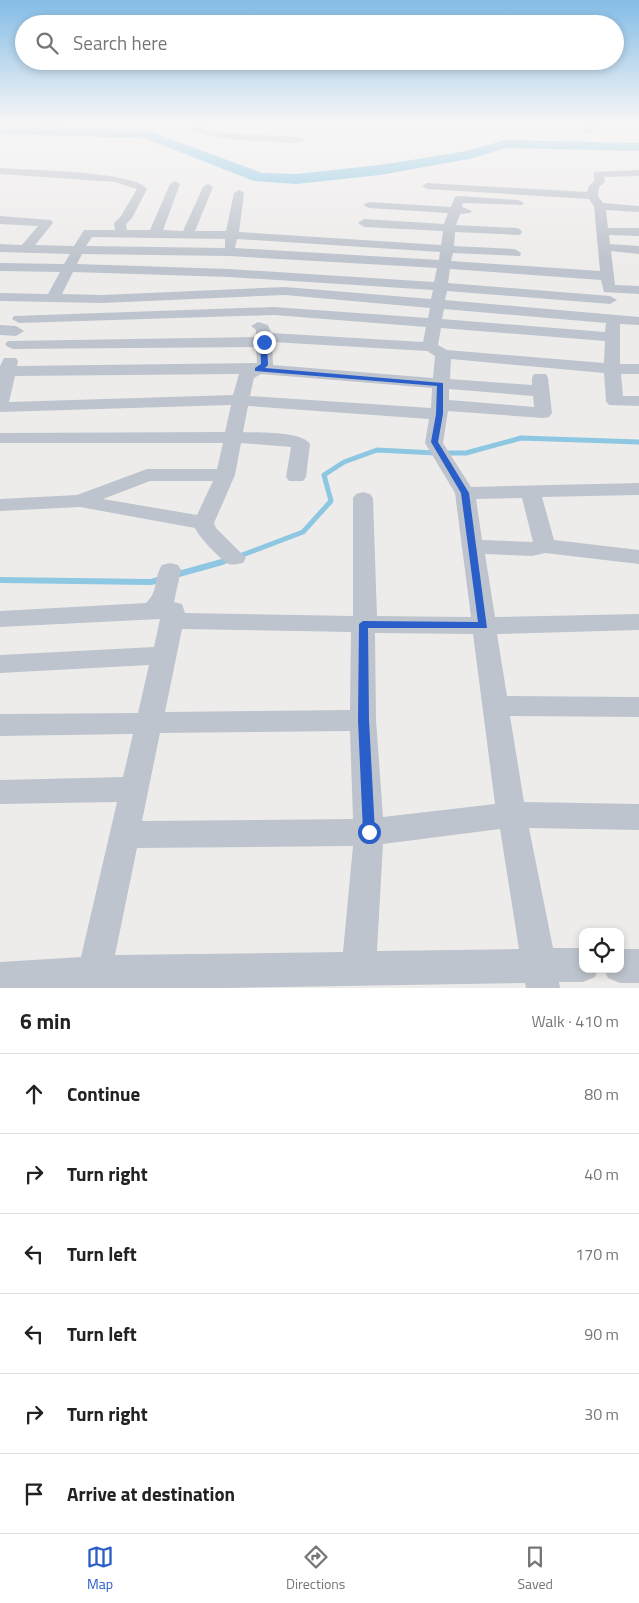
<!DOCTYPE html>
<meta charset="utf-8">
<style>
:root{--surface:#fff;--page:#f2f2f2;--text:#222;--muted:#767676;--line:#e0e0e0;--accent:#2a5ec9}
body{margin:0;font-family:"Titillium Web",sans-serif;background:var(--page);color:var(--text)}
.controls{position:absolute;right:15px;bottom:15px;display:grid;overflow:hidden;border-radius:10px;box-shadow:0 2px 8px #0003}
.controls button{width:45px;height:45px;display:grid;place-items:center;padding:0;border:0;border-bottom:1px solid var(--line);background:var(--surface);color:var(--text);font:25px sans-serif}
.stop{position:absolute;width:15px;height:15px;margin:-11px;border:4px solid #2a5ec9;border-radius:50%;background:#fff}
.stop.end{background:#2a5ec9;border-color:#fff;box-shadow:0 1px 5px #0008}
.list{margin:0;padding:0;list-style:none}
h2{display:flex;justify-content:space-between;align-items:center;height:65px;margin:0;padding:0 20px;font-size:21px}
h2 small{font-size:16px;font-weight:400;color:var(--muted)}
.list li{display:grid;grid-template-columns:32px 1fr auto;gap:15px;align-items:center;box-sizing:border-box;height:80px;padding:0 20px;border-top:1px solid var(--line)}
.list b{display:block;font-size:19px;white-space:nowrap}
.list em{font-size:16px;font-style:normal;color:var(--muted)}
.icon{flex:none;width:28px;height:28px;fill:none;stroke:currentColor;stroke-width:2;stroke-linecap:round;stroke-linejoin:round}
.map{position:relative;flex:none;width:639px;height:988px;overflow:hidden}
.search{position:absolute;background:var(--surface);box-shadow:0 2px 8px #0003;left:15px;right:15px;top:15px;height:55px;display:flex;align-items:center;gap:12px;box-sizing:border-box;padding:0 18px;border-radius:28px;color:var(--muted);font-size:19px}
.sheet{height:545px;background:var(--surface)}
nav{display:flex;justify-content:space-around;align-items:center;box-sizing:border-box;height:70px;border-top:1px solid var(--line);background:var(--surface);font-size:14px;color:var(--muted)}
nav a{display:grid;justify-items:center;gap:2px}
nav .on{color:var(--accent)}
.map>svg:first-child{display:block}
.lines{fill:none;stroke-linecap:round;stroke-linejoin:round}
.stream-far1{stroke:#8ec7e2;stroke-width:5}
.stream{stroke:#8ec7e2;stroke-width:6}
.river{fill:#8ec7e2;fill-rule:evenodd}
.minor{fill:#bec4cd;fill-rule:evenodd}
.route{fill:#2a5ec9}
</style>
<div class="map">
<svg width="639" height="988" viewBox="0 0 639 988">
<rect width="100%" height="100%" fill="#eeeceb"/>
<g class="lines">
<!-- stream-far1 -->
<g class="stream-far1">
<polyline points="444,453 466,453 521,438 639,442"/>
<polyline points="237,557 303,532 331,501 324,475 344,462 377,450 436,453"/>
<polyline points="218,563 229,560"/>
</g>
<!-- stream -->
<g class="stream">
<polyline points="175,575 222,562"/>
<polyline points="0,580 151,582 162,579"/>
</g>
<!-- river -->
<polygon class="river" points="0,126 146,130 262,173 296,174 380,165 467,151 505,140 639,143 639,151 506,148 469,159 380,175 296,184 254,181 144,138 0,134"/>
<!-- minor -->
<g class="minor">
<polygon points="202,122 211,122 203,129 226,133 299,137 304,140 299,143 226,139 192,132 192,128"/>
<polygon points="587,122 595,122 592,134 584,132"/>
<path d="M0 168C26 170 135 171 147 189L132 218 126 224 127 230H150L170 184 175 181 180 184 163 230 183 231 203 187 208 184 213 187 195 231H226L234 193 239 190 244 193 239 232 441 245 443 231 364 227 358 223 364 219 444 224 448 213 369 208 363 205 369 202 451 207 455 197 459 196 518 200 524 203 522 205 463 203 462 207 472 211 470 213 460 214 456 225 516 228 520 229 522 232 520 235 455 232 454 246 515 249 521 253 520 256 453 253 451 261 600 271 594 206 589 199 427 189 422 186 427 183 587 192 589 186 594 181V172L639 170V176L604 177 605 182 599 187 598 196 603 203 639 206V212L606 210 608 228H639V236L609 235 610 244 639 246V254L611 251 615 285 639 286V294L604 292 601 280 450 269 448 283 610 296 617 300 610 304 447 291 445 300 639 317V325L620 324V364H639V374H621L623 396H639V406L609 405 606 401 604 373 451 359 450 379 532 385V378L534 374H546L548 378 552 413 549 417 543 418 448 411 443 443 471 487 639 483V495L542 497 554 540 639 550V564L545 553 532 556 485 554 495 617 639 614V630L497 634 507 696 639 697V717L510 716 524 802 639 804V830L529 828 553 948H583V969H598L595 977 583 982H559L560 988H526L525 983 224 988H0V962L81 957 117 802 0 804V780L123 777 133 734 0 736V714L138 713 149 665 0 673V655L154 647 160 619 0 627V611L146 603C159 591 153 579 162 565L170 563 178 565 181 570 174 602 182 604 185 613 353 616V498L356 494 363 492 370 494 373 498 377 616 471 617 455 493 425 443 429 419 248 406 243 432C259 433 301 431 310 444L306 477 303 481H289L286 477 291 447 241 443 235 475 214 523 216 528 246 558 243 563C237 564 232 566 227 563 219 558 198 536 195 528L80 507 0 511V499L77 495 147 469H217L223 443H0V433L225 432 231 405 0 412V366L4 358H16L18 361 17 366 257 363 256 347 13 349 8 347 5 344 8 341 256 337V330L251 326 258 322 268 325 271 333 423 342 426 327 274 315 19 323 12 319 14 316 274 307 428 318 430 308 285 295 102 303 0 301V293L48 294 60 272 0 271V263L64 264 70 254 0 252V244L22 245 38 226 0 224V216L51 220 53 223 35 245 74 246 84 230H115L114 223 121 216 137 189 115 182 0 174ZM92 237 225 239V248L86 246ZM237 239 440 252 439 260 235 248ZM82 254 229 256 437 268 434 282 229 269 77 264ZM73 272 229 277 433 290 431 299 285 287 102 295 62 294ZM444 309 606 323 605 332 442 319ZM441 328 605 341 604 363 447 350 438 345ZM272 342 427 351 435 356 433 378 273 365ZM239 374 233 395 9 402 15 376ZM261 374 432 388 431 408 250 396 254 378ZM449 389 533 396 534 407 449 400ZM150 481H213L197 515 103 499ZM522 498 533 542 482 540 476 499ZM182 629 351 632 350 710 165 712ZM375 633 473 634 495 804 383 817 376 720ZM350 731 353 819 142 821 160 733ZM500 829 519 949 377 951 383 844ZM353 846 343 952 115 955 137 848Z"/>
<polygon points="0,325 16,326 24,331 16,336 0,335"/>
<polygon points="620,949 639,949 639,983 620,983 608,978 604,969 620,969"/>
</g>
</g>
<!-- sky -->
<linearGradient id="sky" x2="0" y2="1"><stop stop-color="#84bce6"/><stop offset="0.47" stop-color="#f7f6f6"/><stop offset="1" stop-color="#f7f6f6" stop-opacity="0"/></linearGradient>
<rect width="639" height="260" fill="url(#sky)"/>
<!-- route -->
<polygon class="route" points="264,340 267,342 268,365 265,368 443,383 443,414 438,442 469,493 487,628 368,628 369,720 375,832 369,837 363,832 358,720 359,624 363,621 478,622 461,493 431,442 436,414 437,386 255,371 255,368 261,364 260,342"/>
</svg>
<div class="controls">
<button><svg class="icon" aria-label="locate" viewBox="0 0 24 24"><circle cx="12" cy="12" r="6"/><path d="M12 2v4M12 18v4M2 12h4M18 12h4"/></svg></button>
</div>
<div class="stop" style="left:369px;top:832px"></div>
<div class="stop end" style="left:264px;top:342px"></div>
<div class="search"><svg class="icon" aria-label="search" viewBox="0 0 24 24"><circle cx="10" cy="10" r="6"/><path d="M15 15l6 6"/></svg>Search here</div>
</div>
<section class="sheet">
<h2>6 min<small>Walk · 410 m</small></h2>
<ul class="list">
<li><svg class="icon" aria-label="ahead" viewBox="0 0 24 24"><path d="M12 20V5M6 11l6-6 6 6"/></svg><div><b>Continue</b></div><em>80 m</em></li>
<li><svg class="icon" aria-label="right" viewBox="0 0 24 24"><path d="M7 20v-9h11M14 6l5 5-5 5"/></svg><div><b>Turn right</b></div><em>40 m</em></li>
<li><svg class="icon" aria-label="left" viewBox="0 0 24 24"><path d="M17 20v-9H6M10 6l-5 5 5 5"/></svg><div><b>Turn left</b></div><em>170 m</em></li>
<li><svg class="icon" aria-label="left" viewBox="0 0 24 24"><path d="M17 20v-9H6M10 6l-5 5 5 5"/></svg><div><b>Turn left</b></div><em>90 m</em></li>
<li><svg class="icon" aria-label="right" viewBox="0 0 24 24"><path d="M7 20v-9h11M14 6l5 5-5 5"/></svg><div><b>Turn right</b></div><em>30 m</em></li>
<li><svg class="icon" aria-label="arrive" viewBox="0 0 24 24"><path d="M6 21V4h12l-3 4 3 4H6"/></svg><div><b>Arrive at destination</b></div></li>
</ul>
</section>
<nav>
<a class="on"><svg class="icon" aria-label="map" viewBox="0 0 24 24"><path d="M3 6l6-2 6 2 6-2v14l-6 2-6-2-6 2zM9 4v14M15 6v14"/></svg>Map</a>
<a><svg class="icon" aria-label="directions" viewBox="0 0 24 24"><path d="M12 3l9 9-9 9-9-9zM9 14v-3h6M13 9l2 2-2 2"/></svg>Directions</a>
<a><svg class="icon" aria-label="saved" viewBox="0 0 24 24"><path d="M7 4h10v16l-5-4-5 4z"/></svg>Saved</a>
</nav>
